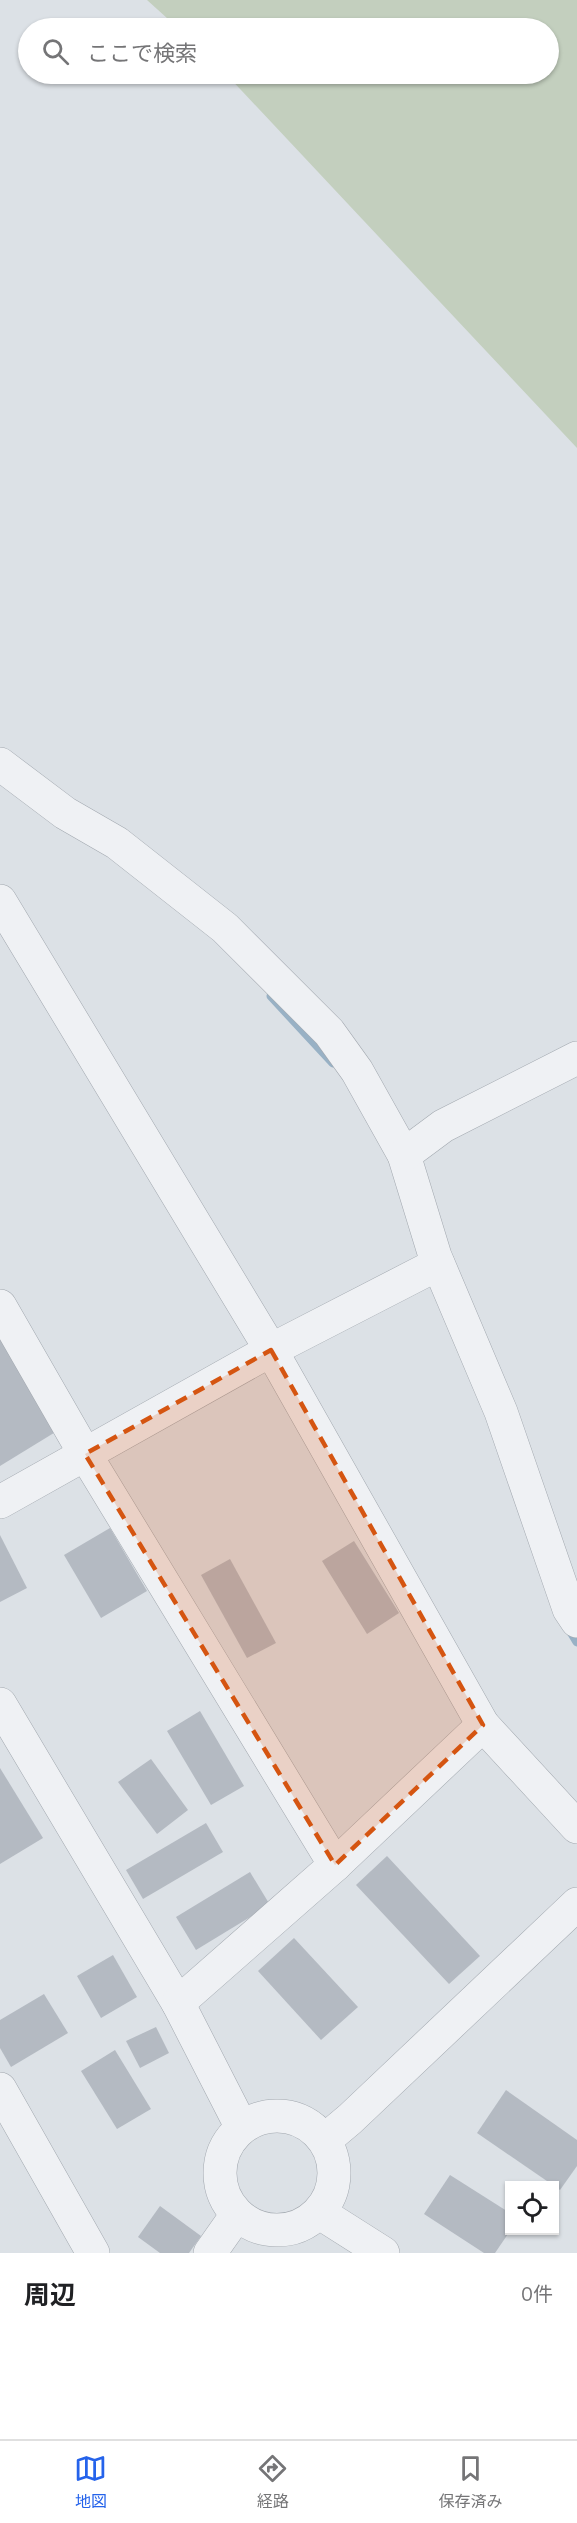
<!DOCTYPE html>
<html lang="ja">
<meta charset="utf-8">
<style>
:root{--surface:#fff;--page:#f6f6f6;--text:#202124;--muted:#757577;--line:#e0e0e0;--accent:#2563eb}
body{margin:0;font-family:Mulish,"Noto Sans JP",sans-serif;background:var(--page);color:var(--text)}
.controls{position:absolute;right:18px;bottom:18px;display:grid;overflow:hidden;border-radius:0px;box-shadow:0 2px 4px #0004}
.controls button{width:54px;height:54px;display:grid;place-items:center;padding:0;border:0;border-bottom:2px solid var(--line);background:var(--surface);color:var(--text);font:30px sans-serif}
.list{margin:0;padding:0;list-style:none}
h2{display:flex;justify-content:space-between;align-items:center;height:78px;margin:0;padding:0 24px;font-size:26px}
h2 small{font-size:20px;font-weight:400;color:var(--muted)}
.icon{flex:none;width:33px;height:33px;fill:none;stroke:currentColor;stroke-width:2;stroke-linecap:round;stroke-linejoin:round}
.map{position:relative;flex:none;width:577px;height:2253px;overflow:hidden}
.search{position:absolute;background:var(--surface);box-shadow:0 2px 4px #0004;left:18px;right:18px;top:18px;height:66px;display:flex;align-items:center;gap:15px;box-sizing:border-box;padding:0 21px;border-radius:33px;color:var(--muted);font-size:22px}
.sheet{height:186px;background:var(--surface)}
nav{display:flex;justify-content:space-around;align-items:center;box-sizing:border-box;height:84px;border-top:2px solid var(--line);background:var(--surface);font-size:16px;color:var(--muted)}
nav a{display:grid;justify-items:center;gap:3px}
nav .on{color:var(--accent)}
.map>svg:first-child{display:block}
.green{fill:#c3cfbe}
.lines{fill:none;stroke-linecap:round;stroke-linejoin:round}
.stream{stroke:#98b1c5;stroke-width:9}
.building{fill:#b4bac2}
.minor-casing{stroke:#a2a8af;stroke-width:34}
.minor{stroke:#eff1f4;stroke-width:33}
.marked{fill:#d55511;fill-opacity:0.2;stroke:#d55511;stroke-width:4.5;stroke-dasharray:12 8;stroke-linejoin:round}
</style>
<div class="map">
<svg width="577" height="2253" viewBox="0 0 577 2253">
<rect width="100%" height="100%" fill="#dce1e6"/>
<!-- green -->
<polygon class="green" points="147,0 577,0 577,448 226,74 548,74 548,28 178,28"/>
<g class="lines">
<!-- stream -->
<g class="stream">
<polyline points="271,996 333,1063"/>
<polyline points="568,1627 577,1642"/>
</g>
</g>
<!-- building -->
<g class="building">
<polygon points="0,1326 62,1428 0,1466"/>
<polygon points="110,1528 147,1591 101,1618 64,1555"/>
<polygon points="0,1535 27,1588 0,1602"/>
<polygon points="354,1541 399,1613 367,1634 322,1561"/>
<polygon points="230,1559 276,1643 247,1658 201,1575"/>
<polygon points="200,1711 244,1786 211,1805 167,1731"/>
<polygon points="151,1759 188,1810 157,1834 118,1782"/>
<polygon points="0,1768 43,1838 0,1864"/>
<polygon points="206,1823 223,1852 143,1899 126,1870"/>
<polygon points="387,1856 480,1956 449,1984 356,1885"/>
<polygon points="250,1872 270,1905 196,1950 176,1917"/>
<polygon points="294,1938 358,2007 321,2040 258,1971"/>
<polygon points="113,1955 137,1997 101,2018 77,1976"/>
<polygon points="44,1994 68,2033 11,2067 0,2048 0,2020"/>
<polygon points="156,2027 169,2053 140,2068 126,2041"/>
<polygon points="115,2050 151,2109 117,2129 81,2071"/>
<polygon points="506,2090 577,2140 577,2166 560,2190 477,2133"/>
<polygon points="450,2175 510,2213 510,2231 495,2253 484,2253 424,2214"/>
<polygon points="160,2206 201,2236 189,2253 160,2253 138,2237"/>
</g>
<g class="lines">
<defs>
<g id="minor">
<polyline points="0,764 65,813 117,843 225,928 329,1032 357,1071 404,1155 435,1256 501,1412 569,1609 577,1621"/>
<polyline points="0,901 271,1350 483,1725 577,1827"/>
<polyline points="404,1155 443,1126 577,1058"/>
<polyline points="0,1306 85,1454 335,1865"/>
<polyline points="0,1502 271,1350 438,1264"/>
<polyline points="0,1704 178,2003 241,2126"/>
<polyline points="178,2003 335,1865 483,1725"/>
<polyline points="0,2089 93,2253"/>
<circle cx="277" cy="2173" r="57"/>
<polyline points="325,2140 350,2119 577,1904"/>
<polyline points="320,2213 383,2253"/>
<polyline points="210,2253 236,2216"/>
</g>
</defs>
<!-- minor casing -->
<use href="#minor" class="minor-casing"/>
<!-- minor -->
<use href="#minor" class="minor"/>
</g>
<!-- marked area -->
<path class="marked" d="M271 1350 483 1725 335 1865 85 1454Z"/>
</svg>
<div class="controls">
<button><svg class="icon" aria-label="locate" viewBox="0 0 24 24"><circle cx="12" cy="12" r="6"/><path d="M12 2v4M12 18v4M2 12h4M18 12h4"/></svg></button>
</div>
<div class="search"><svg class="icon" aria-label="search" viewBox="0 0 24 24"><circle cx="10" cy="10" r="6"/><path d="M15 15l6 6"/></svg>ここで検索</div>
</div>
<section class="sheet">
<h2>周辺<small>0件</small></h2>
<ul class="list">
</ul>
</section>
<nav>
<a class="on"><svg class="icon" aria-label="map" viewBox="0 0 24 24"><path d="M3 6l6-2 6 2 6-2v14l-6 2-6-2-6 2zM9 4v14M15 6v14"/></svg>地図</a>
<a><svg class="icon" aria-label="directions" viewBox="0 0 24 24"><path d="M12 3l9 9-9 9-9-9zM9 14v-3h6M13 9l2 2-2 2"/></svg>経路</a>
<a><svg class="icon" aria-label="saved" viewBox="0 0 24 24"><path d="M7 4h10v16l-5-4-5 4z"/></svg>保存済み</a>
</nav>
